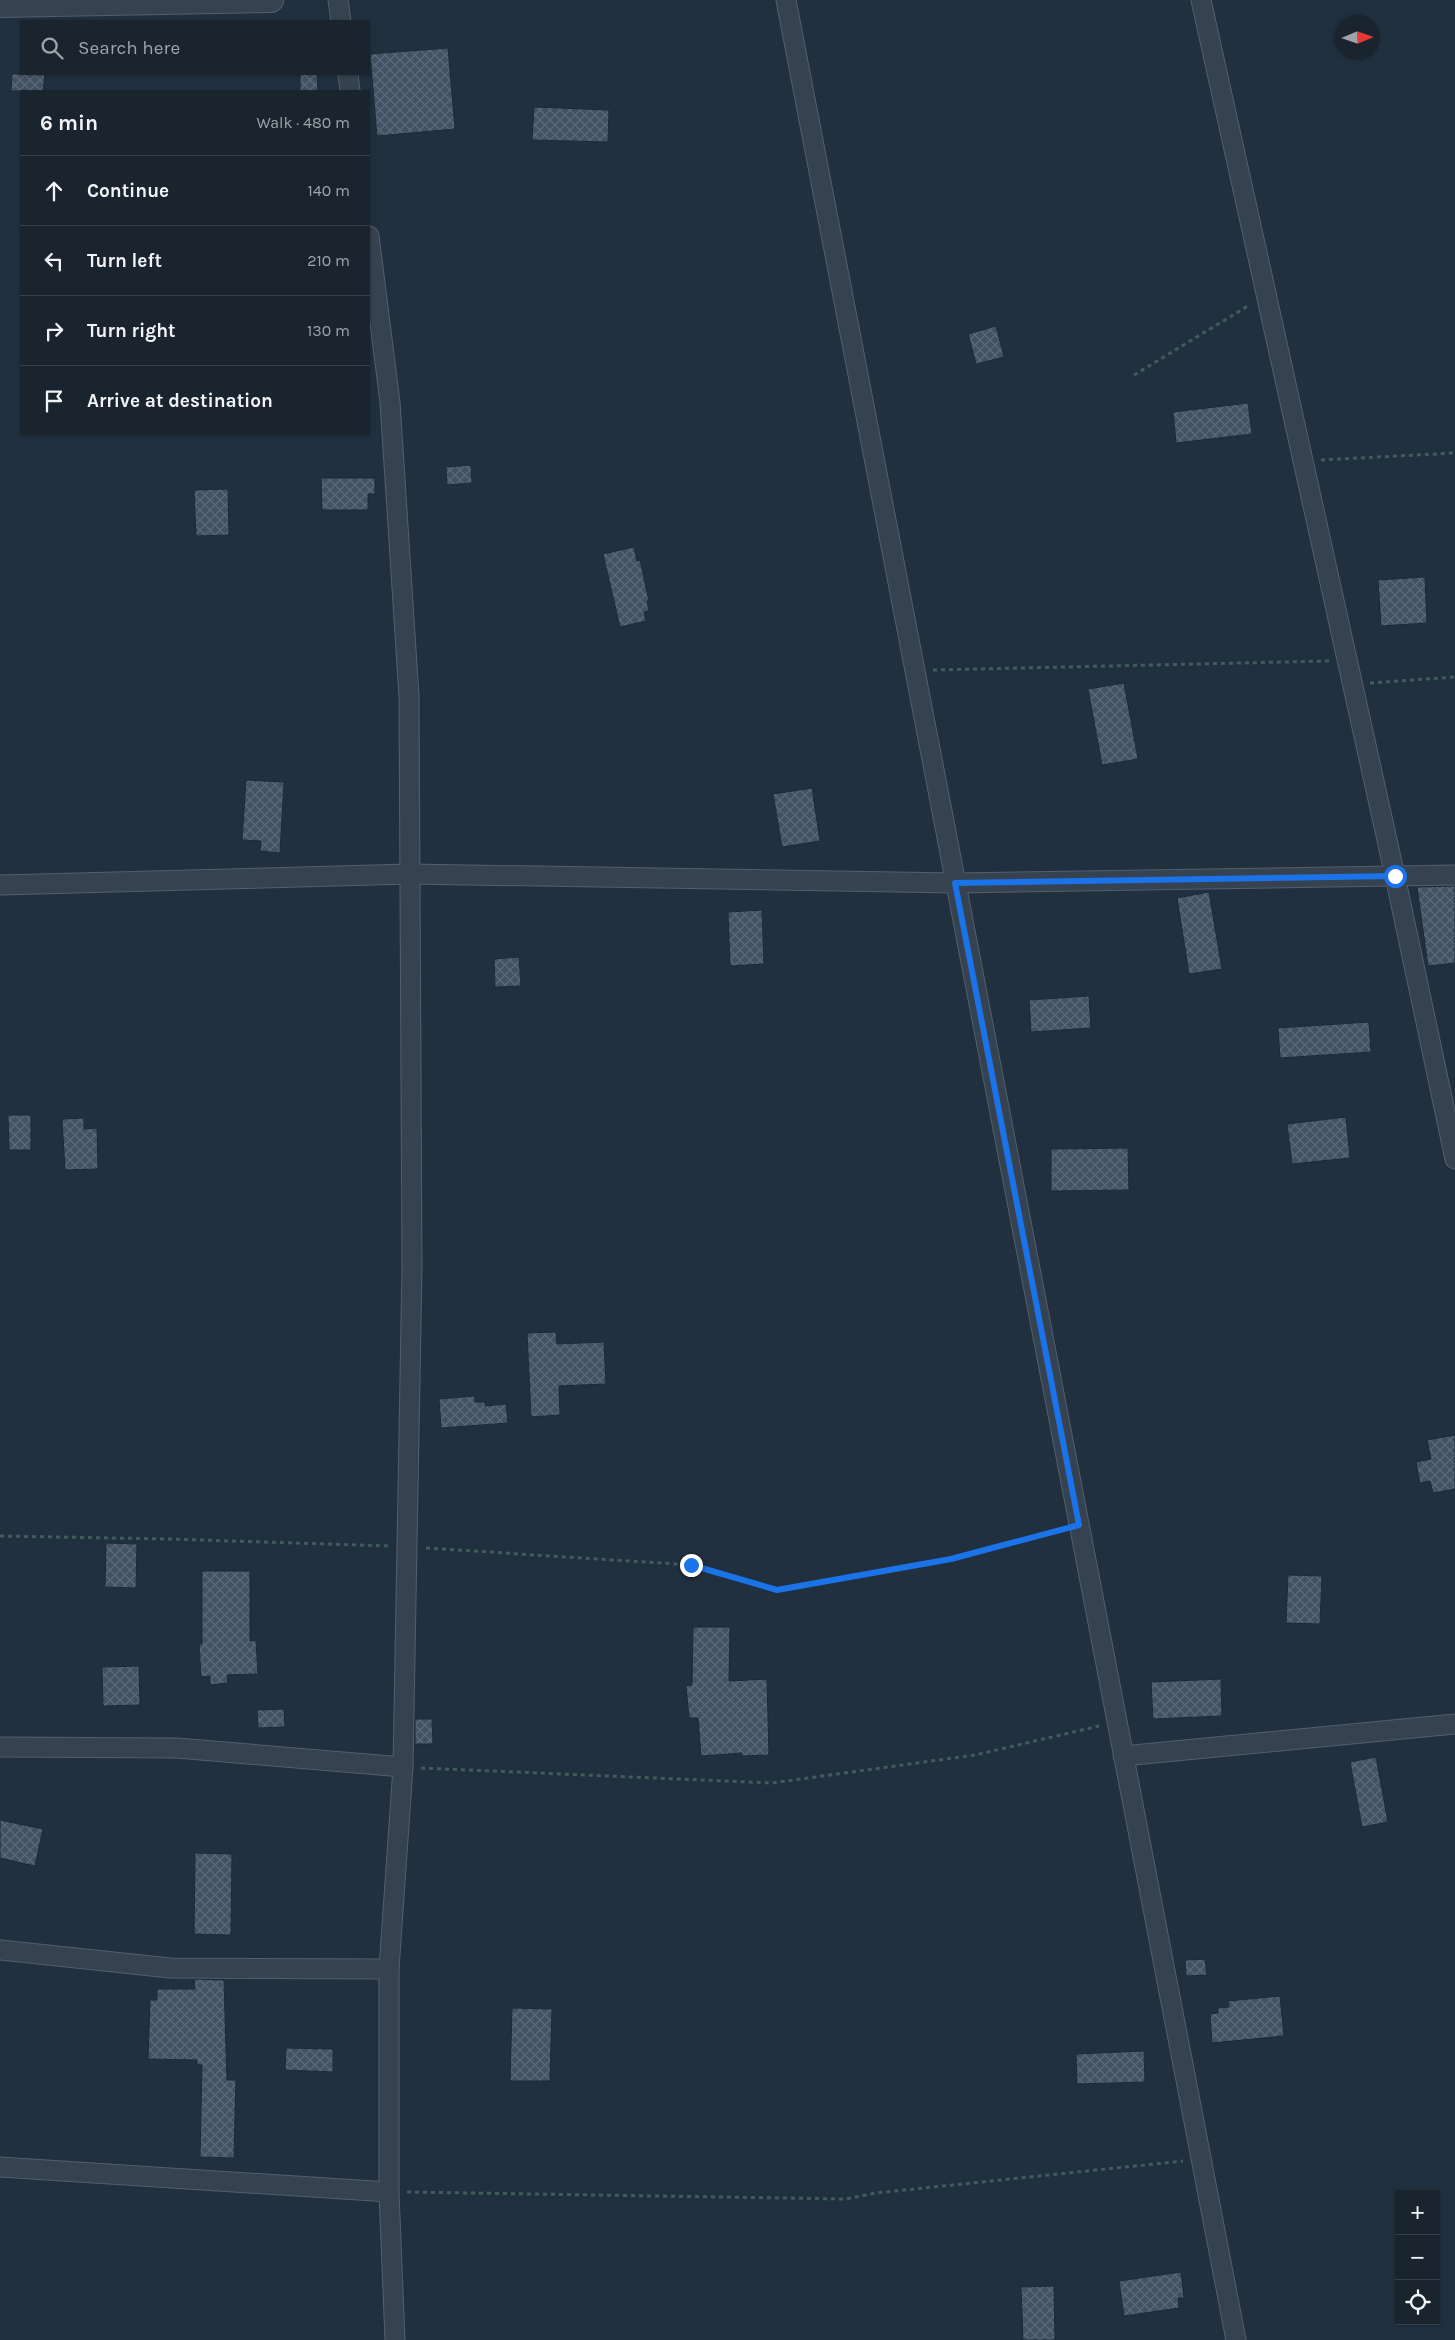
<!DOCTYPE html>
<meta charset="utf-8">
<style>
:root{--surface:#19242f;--page:#26303b;--text:#f1f3f6;--muted:#9fa4aa;--line:#37414b}
body{margin:0;font-family:Karla,sans-serif;background:var(--page);color:var(--text)}
.controls{position:absolute;right:15px;bottom:15px;display:grid;overflow:hidden;border-radius:0px;box-shadow:0 1px 4px #0004}
.controls button{width:45px;height:45px;display:grid;place-items:center;padding:0;border:0;border-bottom:1px solid var(--line);background:var(--surface);color:var(--text);font:25px sans-serif}
.compass{position:absolute;left:1335px;top:15px;width:45px;height:45px;border-radius:50%;background:var(--surface);box-shadow:0 1px 4px #0004;rotate:88deg}
.stop{position:absolute;width:15px;height:15px;margin:-11px;border:4px solid #1a73e8;border-radius:50%;background:#fff}
.stop.end{background:#1a73e8;border-color:#fff;box-shadow:0 1px 5px #0008}
.list{margin:0;padding:0;list-style:none}
h2{display:flex;justify-content:space-between;align-items:center;height:65px;margin:0;padding:0 20px;font-size:21px}
h2 small{font-size:16px;font-weight:400;color:var(--muted)}
.list li{display:grid;grid-template-columns:32px 1fr auto;gap:15px;align-items:center;box-sizing:border-box;height:70px;padding:0 20px;border-top:1px solid var(--line)}
.list b{display:block;font-size:19px;white-space:nowrap}
.list em{font-size:16px;font-style:normal;color:var(--muted)}
.icon{flex:none;width:28px;height:28px;fill:none;stroke:currentColor;stroke-width:2;stroke-linecap:round;stroke-linejoin:round}
.map{position:relative;flex:none;width:1455px;height:2340px;overflow:hidden}
.search{position:absolute;background:var(--surface);box-shadow:0 1px 4px #0004;left:20px;top:20px;width:350px;height:55px;display:flex;align-items:center;gap:12px;box-sizing:border-box;padding:0 18px;border-radius:0px;color:var(--muted);font-size:19px}
.panel{position:absolute;background:var(--surface);box-shadow:0 1px 4px #0004;left:20px;top:90px;width:350px;height:345px;border-radius:0px}
.map>svg:first-child{display:block}
.building{fill:url(#building-cross-hatch);stroke:#1d2936}
.lines{fill:none;stroke-linecap:round;stroke-linejoin:round}
.minor-casing{stroke:#545f6d;stroke-width:21}
.tertiary-casing{stroke:#545f6d;stroke-width:26}
.path{stroke:#415c5d;stroke-width:3;stroke-dasharray:4 4;stroke-linecap:butt}
.minor{stroke:#36424f;stroke-width:19}
.tertiary{stroke:#36424f;stroke-width:24}
.route{stroke:#1a73e8;stroke-width:6}
</style>
<div class="map">
<svg width="1455" height="2340" viewBox="0 0 1455 2340">
<defs>
<pattern id="building-cross-hatch" width="8" height="8" patternUnits="userSpaceOnUse" patternTransform="scale(1.25)"><rect width="8" height="8" fill="#425263"/><path d="M0 0l8 8M0 8l8-8" fill="none" stroke="#5b6978"/></pattern>
</defs>
<rect width="100%" height="100%" fill="#21303f"/>
<!-- building -->
<g class="building">
<polygon points="448,48 455,129 377,136 370,54"/>
<polygon points="12,74 45,74 43,91 11,91"/>
<polygon points="300,74 317,74 318,91 300,91"/>
<polygon points="534,107 609,110 608,142 532,140"/>
<polygon points="996,326 1004,357 976,364 968,334"/>
<polygon points="1248,403 1252,434 1176,443 1173,412"/>
<polygon points="471,465 472,483 447,485 446,467"/>
<polygon points="321,478 375,478 375,494 368,494 368,510 322,510"/>
<polygon points="228,489 229,535 196,536 194,490"/>
<polygon points="634,547 637,561 640,560 649,601 647,601 649,611 644,612 646,621 620,627 603,554"/>
<polygon points="1425,577 1427,623 1381,626 1378,580"/>
<polygon points="1124,683 1138,759 1102,765 1088,689"/>
<polygon points="246,780 284,782 280,853 260,851 261,841 242,840"/>
<polygon points="812,788 820,841 782,847 773,794"/>
<polygon points="1455,886 1455,963 1428,966 1417,887"/>
<polygon points="1209,892 1222,969 1189,974 1177,898"/>
<polygon points="762,910 764,964 730,966 728,912"/>
<polygon points="519,957 521,986 495,987 494,959"/>
<polygon points="1089,996 1091,1028 1031,1032 1029,1000"/>
<polygon points="1369,1022 1371,1052 1280,1058 1278,1028"/>
<polygon points="8,1115 31,1115 31,1150 9,1150"/>
<polygon points="1346,1117 1350,1158 1292,1164 1287,1124"/>
<polygon points="84,1118 84,1129 97,1128 98,1169 65,1170 62,1119"/>
<polygon points="1128,1148 1129,1190 1051,1191 1051,1149"/>
<polygon points="556,1332 557,1344 604,1342 606,1384 559,1386 560,1415 531,1417 527,1333"/>
<polygon points="475,1396 475,1402 485,1402 485,1406 506,1404 508,1423 441,1428 439,1399"/>
<polygon points="1455,1435 1455,1489 1433,1493 1430,1481 1420,1483 1416,1462 1431,1459 1427,1440"/>
<polygon points="106,1543 137,1544 136,1588 105,1587"/>
<polygon points="202,1571 250,1571 250,1641 256,1640 258,1674 227,1675 228,1683 210,1685 210,1676 201,1677 199,1644 202,1644"/>
<polygon points="1288,1575 1322,1576 1320,1624 1286,1623"/>
<polygon points="693,1627 730,1627 729,1681 767,1679 769,1755 742,1756 742,1753 701,1756 698,1718 689,1718 686,1686 692,1685"/>
<polygon points="139,1666 140,1705 103,1706 102,1667"/>
<polygon points="1221,1679 1222,1716 1153,1719 1151,1682"/>
<polygon points="284,1709 285,1727 258,1728 257,1710"/>
<polygon points="415,1719 432,1719 433,1744 415,1744"/>
<polygon points="1376,1757 1388,1822 1362,1827 1350,1762"/>
<polygon points="0,1820 43,1829 35,1866 0,1858"/>
<polygon points="195,1853 232,1854 231,1935 194,1934"/>
<polygon points="1205,1959 1207,1975 1186,1976 1185,1960"/>
<polygon points="194,1979 224,1980 227,2080 236,2080 234,2158 200,2157 202,2065 197,2065 197,2060 148,2059 150,2000 157,2000 157,1989 195,1989"/>
<polygon points="1280,1996 1284,2036 1212,2043 1210,2014 1218,2013 1218,2008 1229,2007 1228,2001"/>
<polygon points="512,2008 552,2009 550,2081 510,2081"/>
<polygon points="286,2048 333,2049 333,2072 285,2070"/>
<polygon points="1144,2051 1145,2082 1077,2084 1076,2054"/>
<polygon points="1181,2272 1184,2298 1178,2298 1179,2308 1124,2316 1119,2281"/>
<polygon points="1054,2286 1055,2340 1023,2340 1021,2287"/>
</g>
<g class="lines">
<defs>
<g id="minor">
<polyline points="338,0 341,21"/>
<polyline points="786,0 1236,2340"/>
<polyline points="1201,0 1395,876 1455,1159"/>
<polyline points="348,74 350,91"/>
<polyline points="369,236 390,402 409,696 412,1267 403,1767 389,1969 389,2192 395,2340"/>
<polyline points="0,885 410,874 955,883 1455,875"/>
<polyline points="0,1747 177,1748 403,1767"/>
<polyline points="1123,1756 1455,1724"/>
<polyline points="0,1950 170,1968 389,1969"/>
<polyline points="0,2167 389,2192"/>
</g>
<polyline id="tertiary" points="0,5 271,0"/>
</defs>
<!-- minor casing -->
<use href="#minor" class="minor-casing"/>
<!-- tertiary casing -->
<use href="#tertiary" class="tertiary-casing"/>
<!-- path -->
<g class="path">
<polyline points="1134,375 1248,306"/>
<polyline points="1321,460 1455,453"/>
<polyline points="933,670 1329,661"/>
<polyline points="1370,683 1455,677"/>
<polyline points="0,1536 169,1539 388,1546"/>
<polyline points="426,1548 691,1565 777,1591 951,1559 1062,1529"/>
<polyline points="421,1768 772,1783 975,1755 1099,1726"/>
<polyline points="407,2192 846,2199 876,2193 1183,2161"/>
</g>
<!-- minor -->
<use href="#minor" class="minor"/>
<!-- tertiary -->
<use href="#tertiary" class="tertiary"/>
</g>
<g class="lines">
<!-- route -->
<polyline class="route" points="691,1565 777,1590 951,1559 1079,1525 955,883 1395,876"/>
</g>
</svg>
<div class="controls">
<button>+</button>
<button>−</button>
<button><svg class="icon" aria-label="locate" viewBox="0 0 24 24"><circle cx="12" cy="12" r="6"/><path d="M12 2v4M12 18v4M2 12h4M18 12h4"/></svg></button>
</div>
<svg class="compass" viewBox="-18 -18 36 36"><path d="M0-13l5 13h-10z" fill="#e53935"/><path d="M0 13l5-13h-10z" fill="#9fa4aa"/></svg>
<div class="stop" style="left:1395px;top:876px"></div>
<div class="stop end" style="left:691px;top:1565px"></div>
<div class="search"><svg class="icon" aria-label="search" viewBox="0 0 24 24"><circle cx="10" cy="10" r="6"/><path d="M15 15l6 6"/></svg>Search here</div>
<section class="panel">
<h2>6 min<small>Walk · 480 m</small></h2>
<ul class="list">
<li><svg class="icon" aria-label="ahead" viewBox="0 0 24 24"><path d="M12 20V5M6 11l6-6 6 6"/></svg><div><b>Continue</b></div><em>140 m</em></li>
<li><svg class="icon" aria-label="left" viewBox="0 0 24 24"><path d="M17 20v-9H6M10 6l-5 5 5 5"/></svg><div><b>Turn left</b></div><em>210 m</em></li>
<li><svg class="icon" aria-label="right" viewBox="0 0 24 24"><path d="M7 20v-9h11M14 6l5 5-5 5"/></svg><div><b>Turn right</b></div><em>130 m</em></li>
<li><svg class="icon" aria-label="arrive" viewBox="0 0 24 24"><path d="M6 21V4h12l-3 4 3 4H6"/></svg><div><b>Arrive at destination</b></div></li>
</ul>
</section>
</div>
